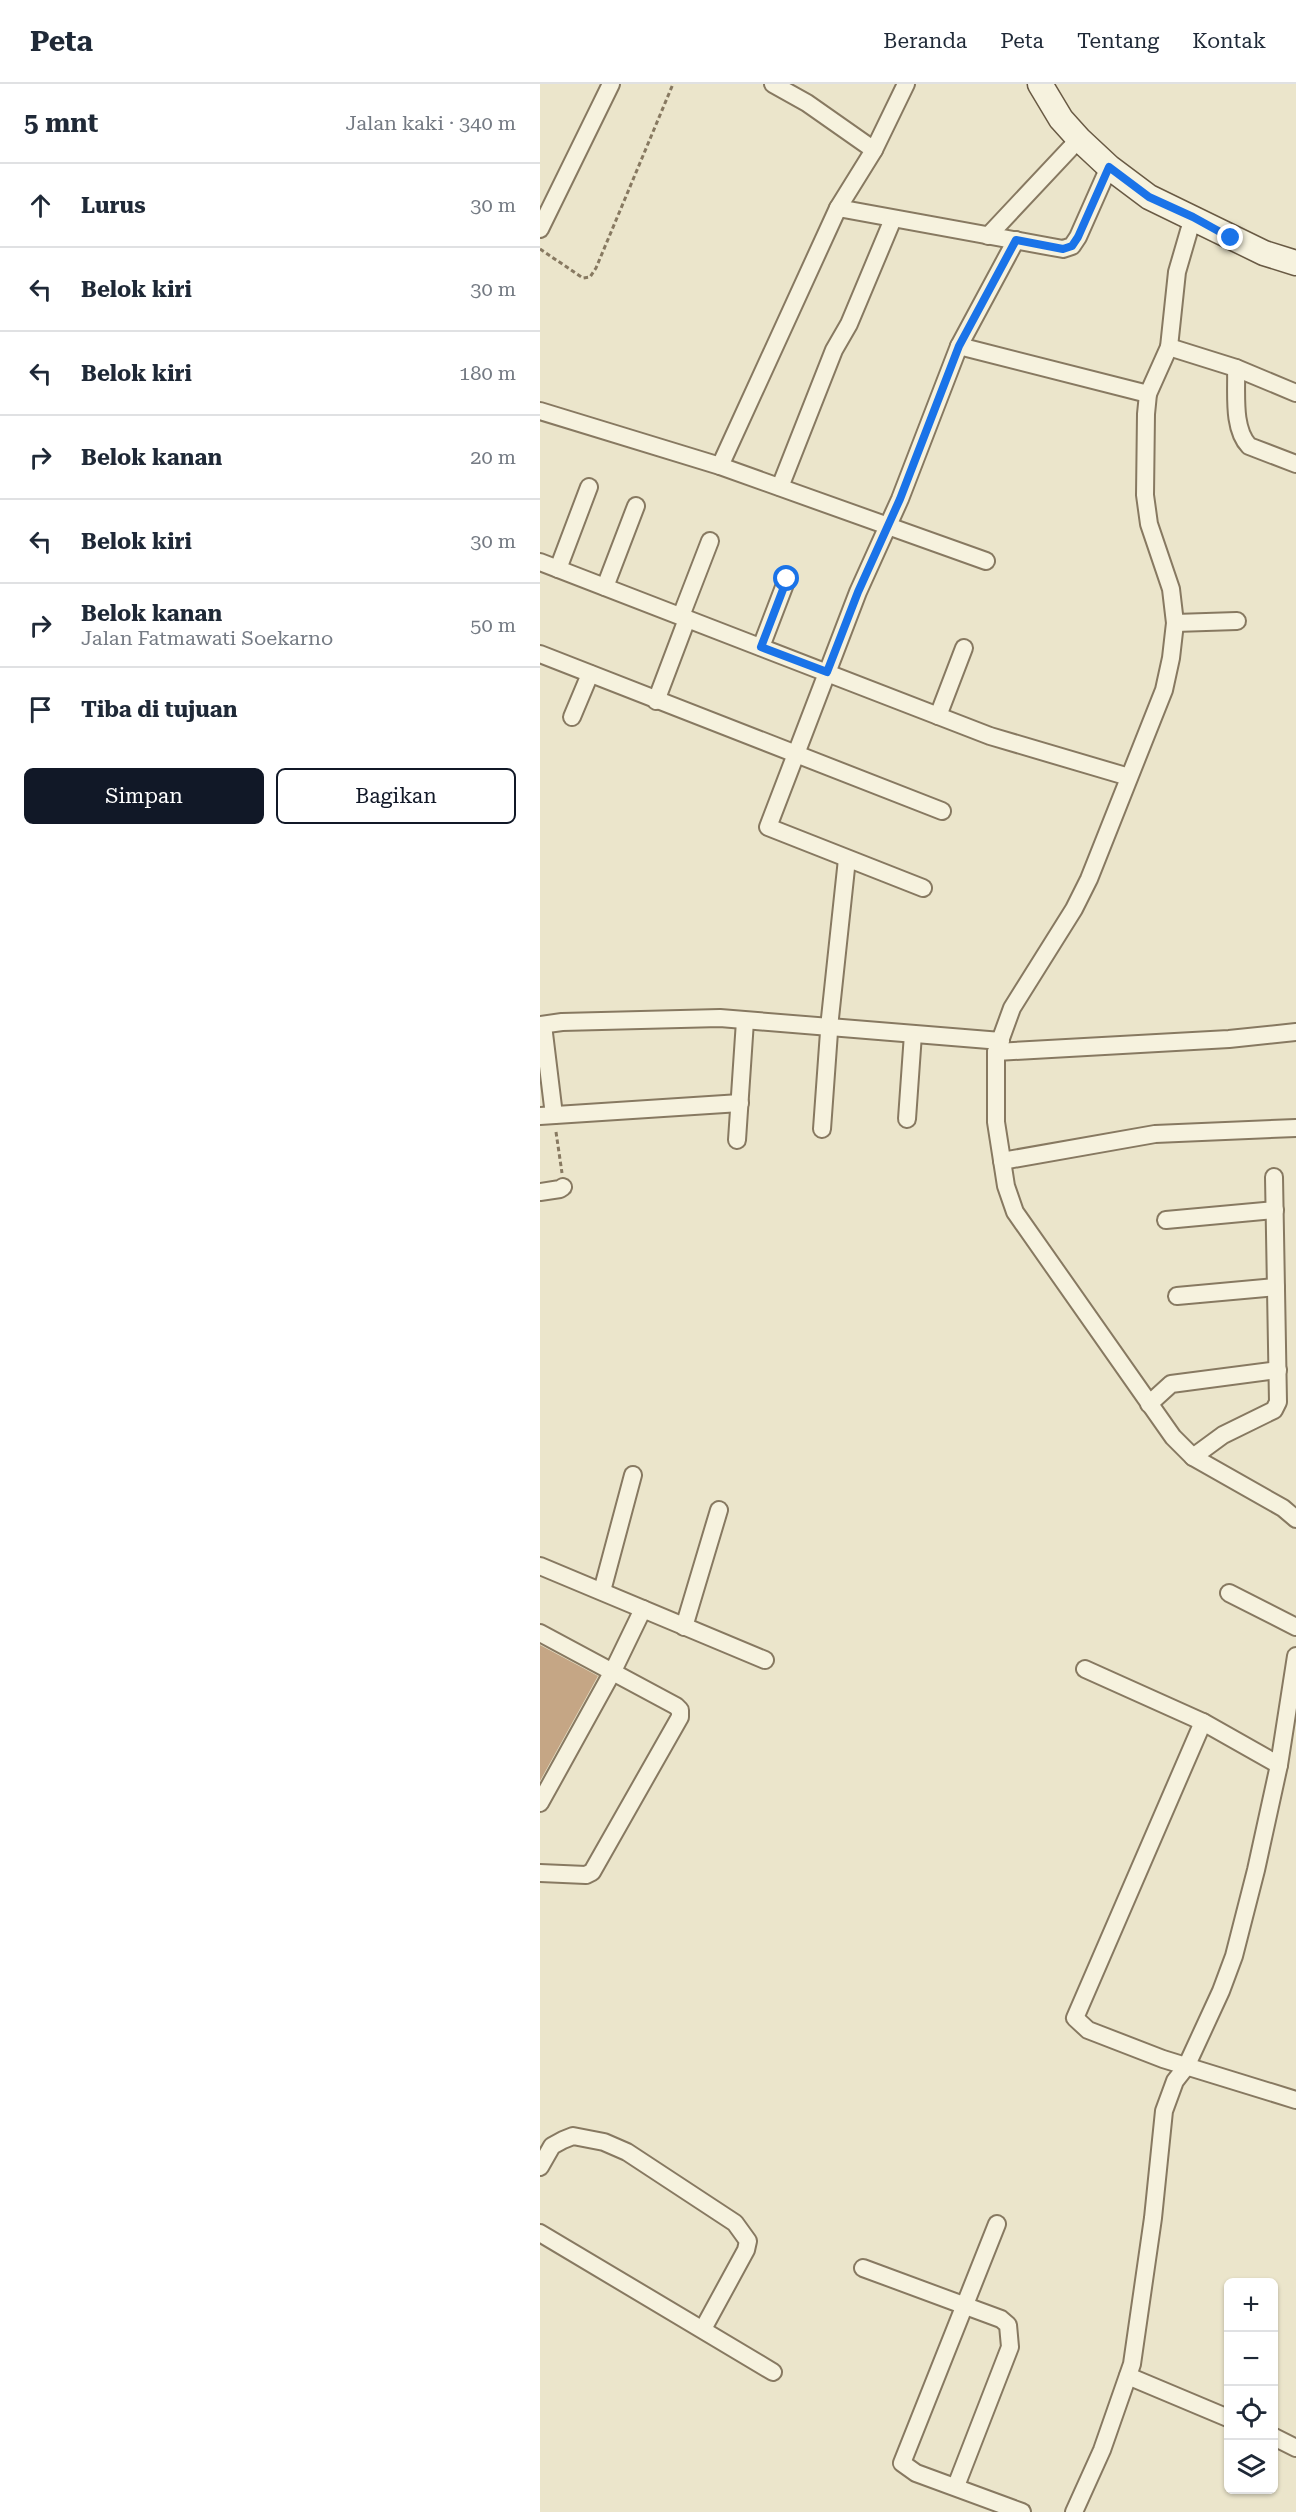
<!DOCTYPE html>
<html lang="id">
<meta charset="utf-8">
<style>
:root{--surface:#fff;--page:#f2f2f3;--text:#1f2937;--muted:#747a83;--line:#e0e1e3;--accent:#111827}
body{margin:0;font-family:"Roboto Serif",serif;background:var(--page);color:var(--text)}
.controls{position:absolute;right:18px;bottom:18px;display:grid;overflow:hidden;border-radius:9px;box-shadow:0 2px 4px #0004}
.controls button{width:54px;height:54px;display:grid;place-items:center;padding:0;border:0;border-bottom:2px solid var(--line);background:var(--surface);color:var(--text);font:30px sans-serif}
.stop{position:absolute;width:18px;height:18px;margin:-14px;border:4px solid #1a73e8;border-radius:50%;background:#fff}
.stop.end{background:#1a73e8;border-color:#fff;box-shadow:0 2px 6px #0008}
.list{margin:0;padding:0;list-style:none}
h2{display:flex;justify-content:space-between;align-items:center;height:78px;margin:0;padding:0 24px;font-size:26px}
h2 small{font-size:20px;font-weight:400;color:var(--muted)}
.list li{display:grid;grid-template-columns:39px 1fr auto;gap:18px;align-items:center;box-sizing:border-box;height:84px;padding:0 24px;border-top:2px solid var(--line)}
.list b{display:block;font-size:22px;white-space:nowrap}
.list p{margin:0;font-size:20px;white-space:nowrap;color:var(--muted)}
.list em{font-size:20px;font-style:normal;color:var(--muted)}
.actions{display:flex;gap:12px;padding:18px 24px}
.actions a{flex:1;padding:14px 0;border:2px solid var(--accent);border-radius:9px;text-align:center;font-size:21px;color:var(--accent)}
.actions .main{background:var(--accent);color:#fff}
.icon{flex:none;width:33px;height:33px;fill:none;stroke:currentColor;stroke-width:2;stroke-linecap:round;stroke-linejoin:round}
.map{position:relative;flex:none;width:756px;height:2428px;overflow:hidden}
header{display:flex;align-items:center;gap:36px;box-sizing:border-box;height:84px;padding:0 30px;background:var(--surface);border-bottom:2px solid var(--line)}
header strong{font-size:28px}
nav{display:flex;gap:33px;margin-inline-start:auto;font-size:21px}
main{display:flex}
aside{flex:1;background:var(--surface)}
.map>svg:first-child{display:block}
.building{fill:#c5a685}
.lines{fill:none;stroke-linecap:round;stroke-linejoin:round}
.street-casing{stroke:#877961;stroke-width:20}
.secondary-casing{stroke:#695a44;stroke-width:27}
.path{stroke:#877961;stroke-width:3;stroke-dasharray:4.5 3;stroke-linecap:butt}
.street{stroke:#f6f2de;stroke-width:16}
.secondary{stroke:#f6f2de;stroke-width:24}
.route{stroke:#1a73e8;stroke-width:8}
</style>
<header>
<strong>Peta</strong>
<nav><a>Beranda</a><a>Peta</a><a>Tentang</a><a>Kontak</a></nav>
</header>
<main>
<aside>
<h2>5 mnt<small>Jalan kaki · 340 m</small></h2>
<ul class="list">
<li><svg class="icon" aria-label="ahead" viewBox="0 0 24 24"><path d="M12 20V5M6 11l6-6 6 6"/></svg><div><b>Lurus</b></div><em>30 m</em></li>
<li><svg class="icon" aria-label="left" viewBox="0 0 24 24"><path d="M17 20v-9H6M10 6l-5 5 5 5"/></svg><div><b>Belok kiri</b></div><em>30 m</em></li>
<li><svg class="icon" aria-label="left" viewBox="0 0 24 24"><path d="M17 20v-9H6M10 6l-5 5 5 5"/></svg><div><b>Belok kiri</b></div><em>180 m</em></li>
<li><svg class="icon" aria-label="right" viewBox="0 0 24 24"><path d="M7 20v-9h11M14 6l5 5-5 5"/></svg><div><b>Belok kanan</b></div><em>20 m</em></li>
<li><svg class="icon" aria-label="left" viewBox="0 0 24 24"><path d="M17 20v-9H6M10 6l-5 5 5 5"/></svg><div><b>Belok kiri</b></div><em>30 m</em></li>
<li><svg class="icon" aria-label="right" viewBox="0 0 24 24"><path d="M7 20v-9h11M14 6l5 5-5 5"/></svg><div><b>Belok kanan</b><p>Jalan Fatmawati Soekarno</p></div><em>50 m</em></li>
<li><svg class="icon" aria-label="arrive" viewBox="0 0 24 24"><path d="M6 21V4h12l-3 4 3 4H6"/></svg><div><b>Tiba di tujuan</b></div></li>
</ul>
<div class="actions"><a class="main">Simpan</a><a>Bagikan</a></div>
</aside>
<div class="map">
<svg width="756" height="2428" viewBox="0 0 756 2428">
<rect width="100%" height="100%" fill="#ebe5cb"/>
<!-- building -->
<polygon class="building" points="0,1561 58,1592 0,1697"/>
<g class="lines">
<defs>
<g id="street">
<polyline points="233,0 267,19 334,66 298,124"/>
<polyline points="334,66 366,0"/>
<polyline points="653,133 637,188 629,263 608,310 606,330 605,411 609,440 631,505 635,539 631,574 624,606 549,795 534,825 472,924 456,968 456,1038 466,1102 475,1128 633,1353 653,1373 743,1424 756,1435"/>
<polyline points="0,145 71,0"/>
<polyline points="448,152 539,55"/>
<polyline points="419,262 608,310"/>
<polyline points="629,263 696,284 756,309"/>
<path d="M696 284C697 308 692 344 709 362L756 380"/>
<polyline points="0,327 180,382 446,477"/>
<polyline points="180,382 298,124 523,165 532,162 538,153 569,83"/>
<polyline points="240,403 294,266 309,240 353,135"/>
<polyline points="0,478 450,652 589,693"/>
<polyline points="18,485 49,403"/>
<polyline points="65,503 96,422"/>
<polyline points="141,532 170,457"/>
<polyline points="635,539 697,537"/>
<polyline points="221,563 247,495"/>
<polyline points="0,570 402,727"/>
<polyline points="116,617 147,535"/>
<polyline points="398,632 424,564"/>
<polyline points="32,633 50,590"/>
<polyline points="383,804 228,743 318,508 360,415 419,262 476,156"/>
<polyline points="0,941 22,938 180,934 461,957"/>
<polyline points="3,941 14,1031"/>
<polyline points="456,968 689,955 756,948"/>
<polyline points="0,1032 200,1019"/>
<polyline points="367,1035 373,950"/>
<polyline points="282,1045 290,934 307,775"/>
<polyline points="197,1056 205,937"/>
<polyline points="462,1077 615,1050 756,1044"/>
<polyline points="0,1108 20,1105 23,1103"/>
<polyline points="626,1136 735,1126"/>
<polyline points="637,1212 736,1203"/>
<polyline points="609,1320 631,1300 738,1286"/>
<polyline points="653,1373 683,1351 734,1326 738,1318 734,1093"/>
<polyline points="0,1482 225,1576"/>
<polyline points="62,1507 93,1391"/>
<polyline points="689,1509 756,1543"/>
<polyline points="144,1543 179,1426"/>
<polyline points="0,1549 136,1622 140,1626 140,1633 52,1788 46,1791 0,1789"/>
<polyline points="545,1585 663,1638 739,1681"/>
<polyline points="663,1638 535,1934 548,1946 623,1975 756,2016"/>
<polyline points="0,1719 73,1587 103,1525"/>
<polyline points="0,2083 12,2062 23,2056 33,2052 64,2058 87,2068 195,2139 208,2157 206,2166 163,2245"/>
<polyline points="457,2140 362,2379 376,2389 482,2428"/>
<polyline points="0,2149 233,2288"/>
<polyline points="323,2184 461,2235 468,2241 470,2263 416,2402"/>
<polyline points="588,2292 688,2334"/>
<polyline points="734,2353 756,2364"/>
<polyline points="534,2428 562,2366 592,2280 613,2134 624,2027 635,1997 646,1983 681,1907 694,1872 716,1786 739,1681 756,1572"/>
</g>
<polyline id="secondary" points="500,0 521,35 539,55 569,83 609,113 724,169 756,179"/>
</defs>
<!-- street casing -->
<use href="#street" class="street-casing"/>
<!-- secondary casing -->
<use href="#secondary" class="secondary-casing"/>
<!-- path -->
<g class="path">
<polyline points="0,165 43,194 50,193 56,184 133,0"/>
<polyline points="16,1048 22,1089"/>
</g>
<!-- street -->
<use href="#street" class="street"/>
<!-- secondary -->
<use href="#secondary" class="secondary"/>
</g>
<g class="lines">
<!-- route -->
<polyline class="route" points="247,495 221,563 287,588 318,508 360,415 419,262 476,156 523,165 532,162 538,153 569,83 609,113 653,133 691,154"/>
</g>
</svg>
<div class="controls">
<button>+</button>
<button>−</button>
<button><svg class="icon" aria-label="locate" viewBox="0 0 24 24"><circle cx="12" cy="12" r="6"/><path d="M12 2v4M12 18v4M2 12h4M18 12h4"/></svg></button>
<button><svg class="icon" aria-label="layers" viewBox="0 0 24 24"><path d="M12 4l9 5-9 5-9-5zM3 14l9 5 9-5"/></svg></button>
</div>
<div class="stop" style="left:247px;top:495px"></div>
<div class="stop end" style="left:691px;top:154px"></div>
</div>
</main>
